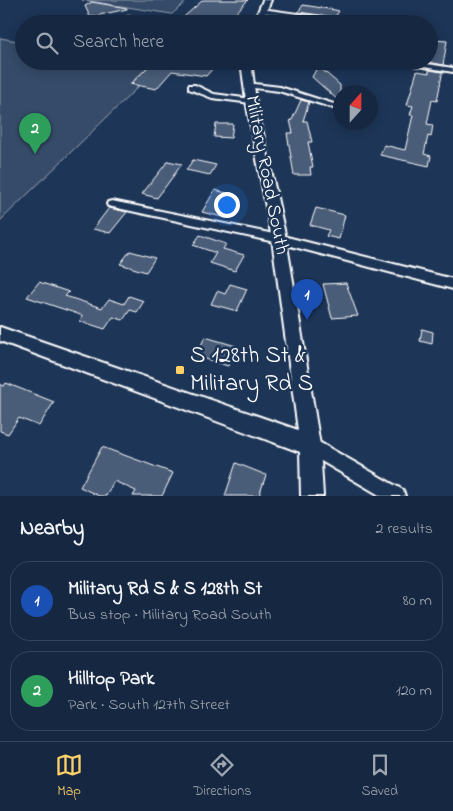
<!DOCTYPE html>
<meta charset="utf-8">
<style>
:root{--surface:#162841;--page:#23344c;--text:#f1f3f6;--muted:#9ea6b1;--line:#35445a;--accent:#ffd166}
body{margin:0;font-family:"Indie Flower",sans-serif;background:var(--page);color:var(--text)}
.compass{position:absolute;left:333px;top:85px;width:45px;height:45px;border-radius:50%;background:var(--surface);box-shadow:0 2px 12px #0003;rotate:21deg}
.you{position:absolute;left:226px;top:204px;width:18px;height:18px;margin:-12px;border:4px solid #fff;border-radius:50%;background:#1a73e8;box-shadow:0 0 0 8px #1a73e833}
.badge{display:grid;place-items:center;width:32px;height:32px;border-radius:50%;background:var(--accent);color:#fff;font-size:16px;font-weight:700}
.pin{position:absolute;translate:-50% -41px;filter:drop-shadow(0 1px 2px #0008)}
.pin::after{content:'';position:absolute;top:26px;width:18px;height:15px;background:inherit;clip-path:polygon(0 0,100% 0,50% 100%)}
.list{margin:0;padding:0;list-style:none}
h2{display:flex;justify-content:space-between;align-items:center;height:65px;margin:0;padding:0 20px;font-size:21px}
h2 small{font-size:16px;font-weight:400;color:var(--muted)}
.list li{display:grid;grid-template-columns:32px 1fr auto;gap:15px;align-items:center;box-sizing:border-box;height:80px;margin:0 10px 10px;padding:0 10px;border:1px solid var(--line);border-radius:20px}
.list b{display:block;font-size:19px;white-space:nowrap}
.list p{margin:0;font-size:16px;white-space:nowrap;color:var(--muted)}
.list em{font-size:16px;font-style:normal;color:var(--muted)}
.icon{flex:none;width:28px;height:28px;fill:none;stroke:currentColor;stroke-width:2;stroke-linecap:round;stroke-linejoin:round}
.map{position:relative;flex:none;width:453px;height:496px;overflow:hidden}
.search{position:absolute;background:var(--surface);box-shadow:0 2px 12px #0003;left:15px;right:15px;top:15px;height:55px;display:flex;align-items:center;gap:12px;box-sizing:border-box;padding:0 18px;border-radius:28px;color:var(--muted);font-size:19px}
.sheet{height:245px;background:var(--surface)}
nav{display:flex;justify-content:space-around;align-items:center;box-sizing:border-box;height:70px;border-top:1px solid var(--line);background:var(--surface);font-size:14px;color:var(--muted)}
nav a{display:grid;justify-items:center;gap:2px}
nav .on{color:var(--accent)}
.map>svg:first-child{display:block}
.green{fill:#364b69;stroke:#9aa5b4}
.building{fill:#4a5d79;stroke:#fff}
.lines{fill:none;stroke-linecap:round;stroke-linejoin:round}
.minor-casing{stroke:#fff;stroke-width:4}
.tertiary-casing{stroke:#fff;stroke-width:4}
.minor{fill:#1d3557;fill-rule:evenodd}
.tertiary{fill:#1d3557;fill-rule:evenodd}
.poi-dot{fill:#ffd166;stroke:#1d3557;stroke-width:2}
.labels{text-anchor:middle;dominant-baseline:central;stroke-width:5;stroke-linejoin:round;paint-order:stroke}
.street-label{font-size:20px;fill:#fff;stroke:#1d3557}
.near-poi-label{font-size:24px;fill:#fff;stroke:#1d3557;text-anchor:start}
</style>
<div class="map">
<svg width="453" height="496" viewBox="0 0 453 496">
<rect width="100%" height="100%" fill="#1d3557"/>
<filter id="ink" filterUnits="userSpaceOnUse"><feTurbulence type="fractalNoise" baseFrequency=".02" numOctaves="2"/><feDisplacementMap in="SourceGraphic" scale="10" xChannelSelector="R" yChannelSelector="G"/><feConvolveMatrix kernelMatrix="1 2 1 2 8 2 1 2 1" color-interpolation-filters="sRGB"/></filter>
<g filter="url(#ink)">
<!-- green -->
<g class="green">
<polygon points="82,0 188,0 172,14"/>
<polygon points="0,38 24,42 24,61 154,61 130,84 139,86 0,221"/>
</g>
<!-- building -->
<g class="building">
<polygon points="203,0 248,0 230,19 225,18 221,24 205,24 210,18 177,23"/>
<polygon points="92,2 127,8 127,9 90,17 85,6"/>
<polygon points="303,5 335,10 339,11 335,17 298,12"/>
<polygon points="433,40 447,41 443,65 429,62"/>
<polygon points="154,61 188,61 215,66 206,76 172,71 156,89 131,84"/>
<polygon points="318,66 340,85 340,102 312,77"/>
<polygon points="429,70 442,72 442,75 437,101 432,100 427,124 433,125 431,137 428,136 424,154 431,156 429,166 380,155 384,145 405,150 413,115 410,115 413,106 407,105 417,71 429,73"/>
<polygon points="301,100 309,102 303,121 307,121 312,142 308,142 313,167 310,167 311,175 294,175 287,133 293,133 290,120 292,120"/>
<polygon points="216,124 233,124 231,138 214,137"/>
<polygon points="193,160 216,165 210,175 186,170"/>
<polygon points="168,161 182,164 157,198 142,194"/>
<polygon points="215,190 230,194 224,205 232,206 226,218 202,212"/>
<polygon points="109,208 127,212 110,233 93,229"/>
<polygon points="316,208 345,215 339,239 326,236 329,230 310,225"/>
<polygon points="200,235 226,244 223,249 244,255 235,271 210,263 216,253 193,245"/>
<polygon points="130,251 155,258 146,272 120,264"/>
<polygon points="39,282 69,292 65,296 102,308 109,299 124,304 129,296 144,301 137,312 130,310 123,320 113,317 105,329 80,321 83,316 75,313 27,297"/>
<polygon points="346,283 358,316 332,318 323,284"/>
<polygon points="230,284 247,289 237,311 211,304 217,291 225,294"/>
<polygon points="422,329 433,332 432,344 420,341"/>
<polygon points="205,337 236,346 228,366 196,356"/>
<polygon points="6,383 54,402 39,426 19,418 8,434 0,431 0,384 4,386"/>
<polygon points="102,447 173,473 162,496 133,496 136,491 114,481 106,496 99,496 80,487"/>
<polygon points="236,463 266,475 259,496 225,496"/>
</g>
<g class="lines">
<defs>
<g id="minor">
<polygon points="262,9 354,22 357,24 339,24 260,12 259,11"/>
<polygon points="128,17 154,22 157,24 143,24 126,20 125,19"/>
<polygon points="389,61 408,61 453,68 453,72"/>
<polygon points="246,83 280,87 340,106 340,110 279,91 246,87"/>
<polygon points="189,85 195,85 214,94 251,99 255,101 251,103 212,98 189,89"/>
<polygon points="112,201 279,235 453,279 453,289 279,243 108,206 107,204 108,202"/>
<polygon points="310,437 403,490 405,496 381,496 304,451 302,445 304,439"/>
</g>
<g id="tertiary">
<polygon points="263,0 271,0 261,24 253,24"/>
<polygon points="241,61 251,61 256,101 286,239 320,445 323,496 301,496 300,452 0,341 0,327 298,430 272,239 246,101"/>
</g>
</defs>
<!-- minor casing -->
<use href="#minor" class="minor-casing"/>
<!-- tertiary casing -->
<use href="#tertiary" class="tertiary-casing"/>
<!-- minor -->
<use href="#minor" class="minor"/>
<!-- tertiary -->
<use href="#tertiary" class="tertiary"/>
</g>
</g>
<!-- markers -->
<rect class="poi-dot" x="175" y="365" width="10" height="10" rx="2.5"/>
<g class="labels">
<!-- street labels -->
<g class="street-label">
<text transform="translate(266 175) rotate(79)">Military Road South</text>
</g>
<!-- near-poi labels -->
<g class="near-poi-label">
<text x="190" y="356">S 128th St &amp;<tspan x="190" dy="28">Military Rd S</tspan></text>
</g>
</g>
</svg>
<svg class="compass" viewBox="-18 -18 36 36"><path d="M0-13l5 13h-10z" fill="#e53935"/><path d="M0 13l5-13h-10z" fill="#9ea6b1"/></svg>
<div class="you"></div>
<div class="pin badge" style="left:307px;top:320px;background:#1a4fb4">1</div>
<div class="pin badge" style="left:35px;top:154px;background:#2e9e5b">2</div>
<div class="search"><svg class="icon" aria-label="search" viewBox="0 0 24 24"><circle cx="10" cy="10" r="6"/><path d="M15 15l6 6"/></svg>Search here</div>
</div>
<section class="sheet">
<h2>Nearby<small>2 results</small></h2>
<ul class="list">
<li><span class="badge" style="background:#1a4fb4">1</span><div><b>Military Rd S &amp; S 128th St</b><p>Bus stop · Military Road South</p></div><em>80 m</em></li>
<li><span class="badge" style="background:#2e9e5b">2</span><div><b>Hilltop Park</b><p>Park · South 127th Street</p></div><em>120 m</em></li>
</ul>
</section>
<nav>
<a class="on"><svg class="icon" aria-label="map" viewBox="0 0 24 24"><path d="M3 6l6-2 6 2 6-2v14l-6 2-6-2-6 2zM9 4v14M15 6v14"/></svg>Map</a>
<a><svg class="icon" aria-label="directions" viewBox="0 0 24 24"><path d="M12 3l9 9-9 9-9-9zM9 14v-3h6M13 9l2 2-2 2"/></svg>Directions</a>
<a><svg class="icon" aria-label="saved" viewBox="0 0 24 24"><path d="M7 4h10v16l-5-4-5 4z"/></svg>Saved</a>
</nav>
